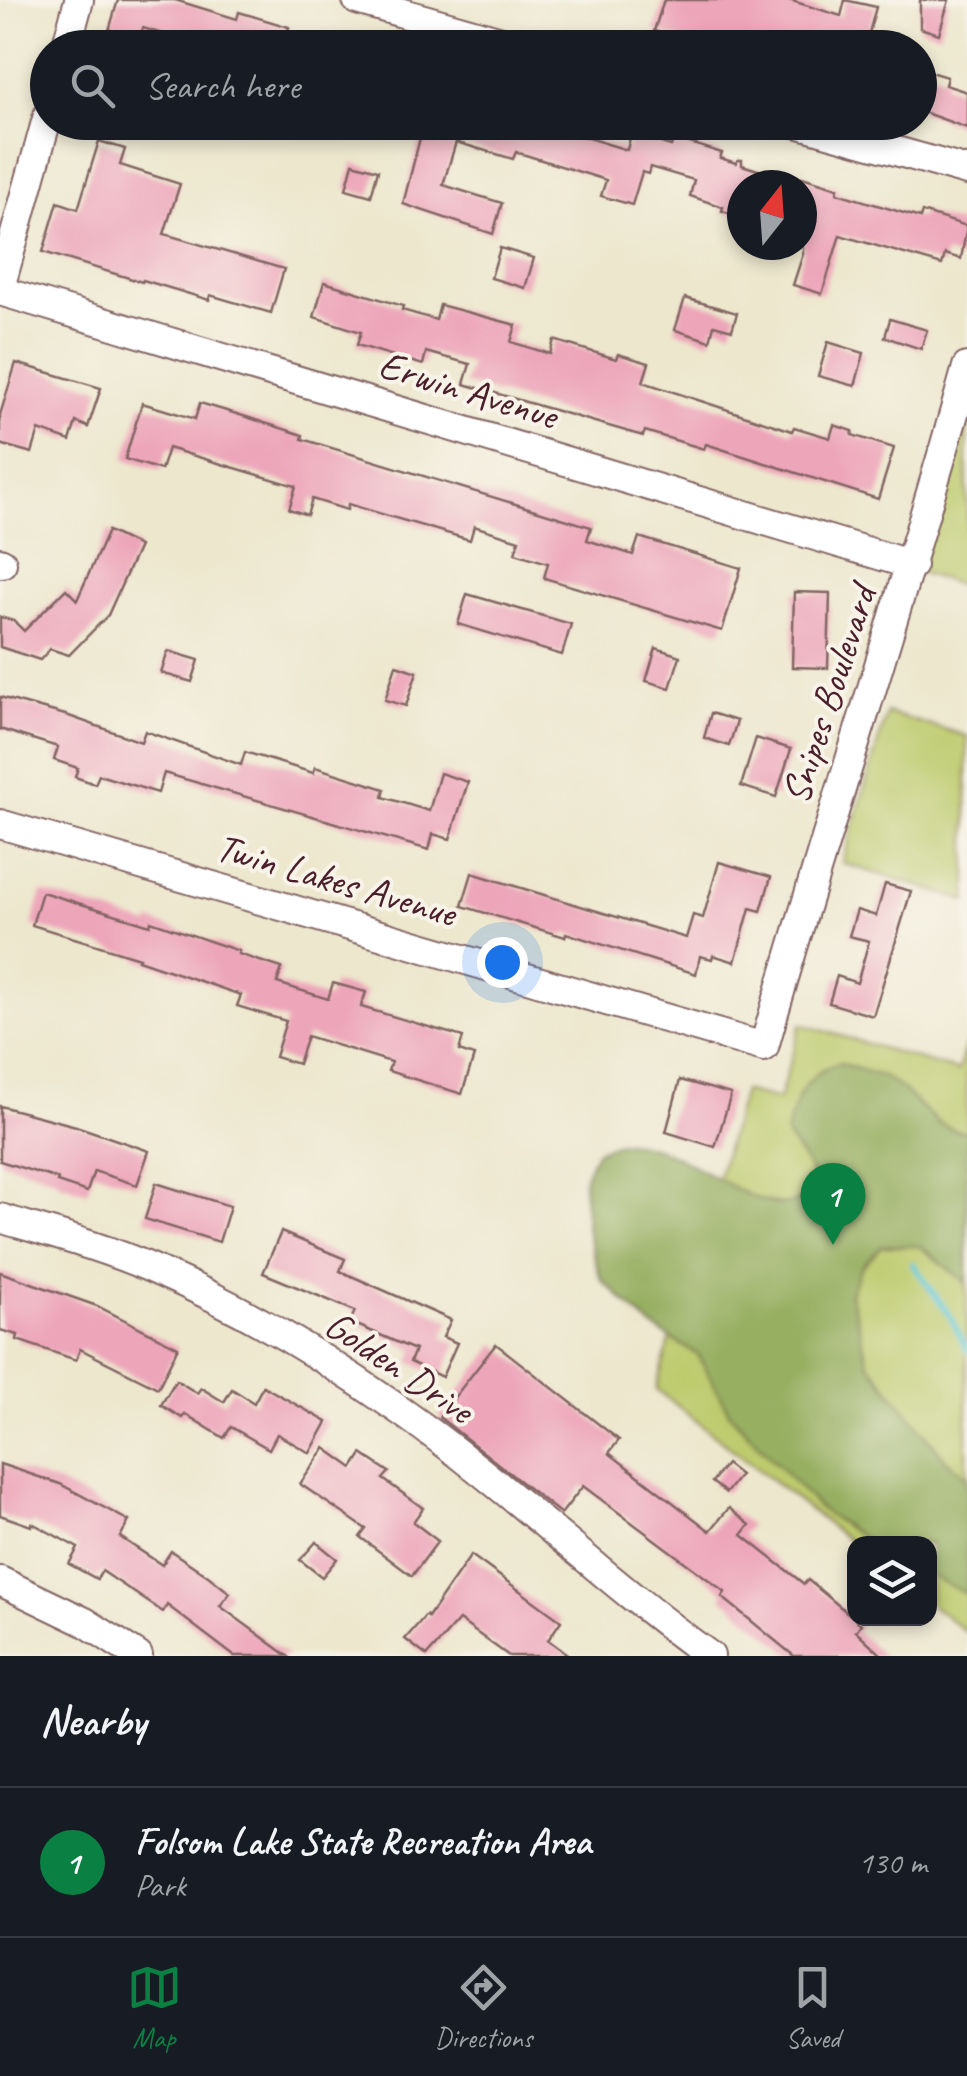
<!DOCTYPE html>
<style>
:root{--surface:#171b24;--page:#242831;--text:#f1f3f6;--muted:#9ea1a6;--line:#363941;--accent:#0b8043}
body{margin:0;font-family:Caveat,sans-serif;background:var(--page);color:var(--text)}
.controls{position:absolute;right:30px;bottom:30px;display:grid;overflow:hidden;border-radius:20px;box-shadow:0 5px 15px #0003}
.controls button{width:90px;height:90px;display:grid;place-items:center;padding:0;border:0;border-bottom:2px solid var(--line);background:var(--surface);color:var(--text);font:50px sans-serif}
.compass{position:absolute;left:727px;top:170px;width:90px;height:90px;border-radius:50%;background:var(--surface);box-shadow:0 5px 15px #0003;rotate:17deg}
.you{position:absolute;left:502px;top:962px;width:35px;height:35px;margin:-25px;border:8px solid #fff;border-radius:50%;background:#1a73e8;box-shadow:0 0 0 15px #1a73e833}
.badge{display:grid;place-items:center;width:65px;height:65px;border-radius:50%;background:var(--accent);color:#fff;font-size:32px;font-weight:700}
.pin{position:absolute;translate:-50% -82px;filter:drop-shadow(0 2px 5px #0008)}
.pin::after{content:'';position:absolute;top:52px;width:35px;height:30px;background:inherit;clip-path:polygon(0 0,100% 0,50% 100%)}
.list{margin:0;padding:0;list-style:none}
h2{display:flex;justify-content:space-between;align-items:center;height:130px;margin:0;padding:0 40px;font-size:42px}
h2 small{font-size:32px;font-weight:400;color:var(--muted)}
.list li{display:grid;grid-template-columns:65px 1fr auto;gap:30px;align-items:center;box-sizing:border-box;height:150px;padding:0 40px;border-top:2px solid var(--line)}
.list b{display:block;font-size:38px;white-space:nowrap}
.list p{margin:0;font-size:32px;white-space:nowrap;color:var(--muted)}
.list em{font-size:32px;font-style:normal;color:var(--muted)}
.icon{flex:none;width:55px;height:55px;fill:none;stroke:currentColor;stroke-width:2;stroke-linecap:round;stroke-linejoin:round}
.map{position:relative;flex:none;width:967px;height:1656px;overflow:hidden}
.search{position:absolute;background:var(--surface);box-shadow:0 5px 15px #0003;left:30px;right:30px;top:30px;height:110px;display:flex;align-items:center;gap:25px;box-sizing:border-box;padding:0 35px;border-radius:55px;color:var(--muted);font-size:38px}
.sheet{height:280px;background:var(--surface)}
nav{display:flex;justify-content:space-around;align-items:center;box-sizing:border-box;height:140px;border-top:2px solid var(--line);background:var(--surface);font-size:28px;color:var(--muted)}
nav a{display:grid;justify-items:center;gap:5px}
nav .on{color:var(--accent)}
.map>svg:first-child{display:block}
.green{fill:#bdcb6d;stroke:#84754c;stroke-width:2.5}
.forest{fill:#96af60;stroke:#706746;stroke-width:2.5}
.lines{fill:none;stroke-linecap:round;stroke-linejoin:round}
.stream{stroke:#5bc7d4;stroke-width:6}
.building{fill:#eda5ba}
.minor-casing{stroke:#836564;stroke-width:32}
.minor{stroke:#fff;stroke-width:28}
.labels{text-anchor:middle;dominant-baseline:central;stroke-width:8;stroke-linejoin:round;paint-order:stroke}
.street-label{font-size:40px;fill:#4a1f2b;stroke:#f7f3e8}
</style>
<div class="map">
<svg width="967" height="1656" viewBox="0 0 967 1656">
<rect width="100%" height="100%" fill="#f7f3e8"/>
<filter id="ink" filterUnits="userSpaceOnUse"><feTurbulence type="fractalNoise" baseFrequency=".01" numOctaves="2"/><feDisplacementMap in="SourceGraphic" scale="20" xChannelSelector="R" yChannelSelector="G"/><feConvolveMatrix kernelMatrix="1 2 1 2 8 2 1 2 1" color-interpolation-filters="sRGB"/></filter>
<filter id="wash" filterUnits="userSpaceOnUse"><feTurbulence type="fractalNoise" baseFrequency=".0048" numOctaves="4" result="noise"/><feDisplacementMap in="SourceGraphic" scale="40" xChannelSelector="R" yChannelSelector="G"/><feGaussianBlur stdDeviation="2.25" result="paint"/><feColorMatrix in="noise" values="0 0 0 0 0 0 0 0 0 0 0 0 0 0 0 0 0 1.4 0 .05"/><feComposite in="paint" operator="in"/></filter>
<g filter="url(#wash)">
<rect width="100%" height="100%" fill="#ede7ce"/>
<!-- green -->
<g class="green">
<polygon points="963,421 967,422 967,587 918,572"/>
<polygon points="887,713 967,736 967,901 842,863"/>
<polygon points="801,1024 958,1071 967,1042 967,1633 930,1604 930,1544 854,1545 656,1389 743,1091 779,1100"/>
</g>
<!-- forest -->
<path class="forest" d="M840 1063C855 1069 873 1072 887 1079 919 1096 927 1128 967 1132V1284L920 1246H882L861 1267 850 1293 868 1362 945 1459 967 1477V1594L930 1576V1544L870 1543 820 1509 730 1414 698 1355 651 1326 601 1279 587 1232 583 1181 596 1151C605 1148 616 1142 626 1142 683 1144 744 1209 788 1204 795 1203 804 1198 811 1196 820 1170 797 1155 786 1134 795 1100 804 1073 840 1063Z"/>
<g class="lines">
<!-- stream -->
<polyline class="stream" points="913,1264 950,1316 967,1350"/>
</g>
<g id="blocks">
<!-- building -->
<g class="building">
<polygon points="118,0 175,0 237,19 239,12 289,27 288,31 327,43 327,48 208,48 143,28 138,44 108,34"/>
<polygon points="664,0 789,0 841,16 845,0 876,7 865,48 745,48 729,42 728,48 707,48 654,31"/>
<polygon points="920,0 949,0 939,34 920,28"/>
<polygon points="920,69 947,77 945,85 967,92 967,128 920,111"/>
<polygon points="384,122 564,122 562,130 627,150 631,134 671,146 674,138 722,153 720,158 736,163 738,160 742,160 742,165 793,181 792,185 742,185 742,217 722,211 723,207 690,196 694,180 650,167 648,174 642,172 632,205 601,196 606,180 516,152 513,159 456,142 443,185 502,203 493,234 403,204 420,138 383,127"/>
<polygon points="99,141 125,149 120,165 180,184 164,234 284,269 271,313 210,295 209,300 143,280 142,282 43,252 58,202 78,209"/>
<polygon points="353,163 378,170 371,196 346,189"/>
<polygon points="802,177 838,188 837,193 920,218 922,212 967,226 961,259 945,254 942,265 840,235 822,294 793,285 803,254"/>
<polygon points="500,248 534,258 525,288 491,278"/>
<polygon points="324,282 403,306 402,310 436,320 440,305 516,325 511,342 550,354 554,340 616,359 618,354 649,363 643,382 792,431 794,427 830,438 834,425 853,431 852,435 894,448 878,499 706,444 704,449 645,431 643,436 464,384 470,364 426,352 423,365 357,345 361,332 314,317"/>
<polygon points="685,298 737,313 732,330 714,325 710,341 675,330"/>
<polygon points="890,319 927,330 921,349 885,337"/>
<polygon points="828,342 864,353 855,386 818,376"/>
<polygon points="16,363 101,388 88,427 76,422 70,441 39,430 32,453 0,444 0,415"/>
<polygon points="142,403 195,419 200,403 240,415 303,435 302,439 591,527 587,540 633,555 639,537 741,568 722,631 544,578 548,563 515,553 519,540 474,526 470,540 348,504 347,510 312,499 307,515 289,509 296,486 225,465 168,448 161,470 125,459"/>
<polygon points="108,531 139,546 108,615 69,655 50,649 40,660 0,647 0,617 14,621 24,631 66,589 77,600"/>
<polygon points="794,592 830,593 828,668 792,667"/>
<polygon points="467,594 571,624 562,655 458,624"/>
<polygon points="656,648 680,656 670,688 646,681"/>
<polygon points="168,651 199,660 192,682 161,673"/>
<polygon points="396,665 417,672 406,706 385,700"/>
<polygon points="0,697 69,716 141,742 145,731 241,765 245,752 313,773 315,767 385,789 383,797 429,811 440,773 468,782 450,839 433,834 429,850 164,773 158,793 99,775 95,784 75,777 78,768 54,760 58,747 0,729"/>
<polygon points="711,713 737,721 729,746 704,738"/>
<polygon points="756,738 791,749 776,797 741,786"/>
<polygon points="719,862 771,877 761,911 750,908 735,962 713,955 712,959 700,956 696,974 566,933 565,937 462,906 472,873 686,938 693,915 703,918"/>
<polygon points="885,884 911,891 873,1016 829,1003 837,976 857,983 869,941 849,936 857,910 876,916"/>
<polygon points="42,892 150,925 151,921 239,951 238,954 282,968 277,983 328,999 333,983 366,992 361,1007 463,1037 459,1051 474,1056 462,1094 388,1071 391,1062 307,1036 298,1064 275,1057 286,1021 237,1006 241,995 138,960 139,958 32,925"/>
<polygon points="680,1080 731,1094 715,1147 666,1132"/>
<polygon points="0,1106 76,1126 149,1151 137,1185 94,1171 87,1192 57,1182 58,1179 0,1161"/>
<polygon points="156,1183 230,1206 219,1242 145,1219"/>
<polygon points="281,1232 345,1259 340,1271 451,1320 443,1337 457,1343 442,1377 410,1362 415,1350 350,1322 355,1311 263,1273"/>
<polygon points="0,1272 97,1306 178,1347 158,1388 80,1349 76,1360 17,1340 18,1335 0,1330"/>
<polygon points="496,1344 619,1440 609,1453 710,1531 729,1508 750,1525 742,1535 804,1584 808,1580 861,1624 856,1631 883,1656 794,1656 722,1597 725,1592 583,1486 561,1514 439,1417"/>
<polygon points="176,1380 197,1393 201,1388 224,1402 232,1389 254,1403 263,1386 327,1422 310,1453 277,1434 269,1449 231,1427 224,1438 185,1414 182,1418 161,1405"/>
<polygon points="325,1448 353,1468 362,1454 389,1472 383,1479 423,1508 413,1522 438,1541 412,1576 360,1537 366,1529 300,1484"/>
<polygon points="0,1464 60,1484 129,1521 120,1537 162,1565 171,1551 208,1576 230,1593 220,1606 288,1656 234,1656 167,1605 163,1612 102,1571 97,1579 69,1564 78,1548 32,1523 31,1526 0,1515"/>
<polygon points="726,1464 740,1475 726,1493 712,1482"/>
<polygon points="316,1542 337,1559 322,1577 300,1560"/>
<polygon points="471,1555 561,1621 548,1640 570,1656 509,1656 459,1620 427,1656 405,1639 426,1615 428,1617"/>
</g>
</g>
</g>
<g filter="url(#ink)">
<use href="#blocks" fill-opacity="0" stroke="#836564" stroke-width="2.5"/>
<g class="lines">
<defs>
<g id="minor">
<polyline points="357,0 526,48"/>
<polyline points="66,48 79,0"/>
<polyline points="793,122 967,171"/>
<polyline points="0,288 48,115"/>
<polyline points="0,291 912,565"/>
<polyline points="0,562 2,563"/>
<path d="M0 824 764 1047C829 819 904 595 967 367"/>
<path d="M0 1218C50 1233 103 1247 151 1268 236 1305 319 1353 395 1407 505 1483 601 1578 710 1656"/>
<polyline points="0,1581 85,1622 138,1656"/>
</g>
</defs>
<!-- minor casing -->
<use href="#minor" class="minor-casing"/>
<!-- minor -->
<use href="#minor" class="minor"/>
</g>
</g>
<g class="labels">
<!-- street labels -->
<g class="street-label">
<text transform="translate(468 390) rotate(17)">Erwin Avenue</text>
<text transform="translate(829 695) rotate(-72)">Snipes Boulevard</text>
<text transform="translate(336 880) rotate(16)">Twin Lakes Avenue</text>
<text transform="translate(399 1367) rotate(34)">Golden Drive</text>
</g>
</g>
</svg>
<div class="controls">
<button><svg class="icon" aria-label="layers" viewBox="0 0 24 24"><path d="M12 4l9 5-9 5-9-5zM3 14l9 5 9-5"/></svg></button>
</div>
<svg class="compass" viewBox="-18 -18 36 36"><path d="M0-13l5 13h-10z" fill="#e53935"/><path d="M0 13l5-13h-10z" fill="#9ea1a6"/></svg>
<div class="you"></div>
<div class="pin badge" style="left:833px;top:1245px">1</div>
<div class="search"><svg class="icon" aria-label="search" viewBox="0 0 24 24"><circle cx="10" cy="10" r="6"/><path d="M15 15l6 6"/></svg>Search here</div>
</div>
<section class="sheet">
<h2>Nearby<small></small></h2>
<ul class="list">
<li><span class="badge">1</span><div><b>Folsom Lake State Recreation Area</b><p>Park</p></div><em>130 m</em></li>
</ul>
</section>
<nav>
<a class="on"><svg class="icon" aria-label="map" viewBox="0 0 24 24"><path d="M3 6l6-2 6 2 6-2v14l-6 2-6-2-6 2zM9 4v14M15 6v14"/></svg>Map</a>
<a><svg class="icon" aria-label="directions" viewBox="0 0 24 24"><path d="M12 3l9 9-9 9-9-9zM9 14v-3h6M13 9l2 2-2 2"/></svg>Directions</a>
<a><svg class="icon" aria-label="saved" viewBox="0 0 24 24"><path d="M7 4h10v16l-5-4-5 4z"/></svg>Saved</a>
</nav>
